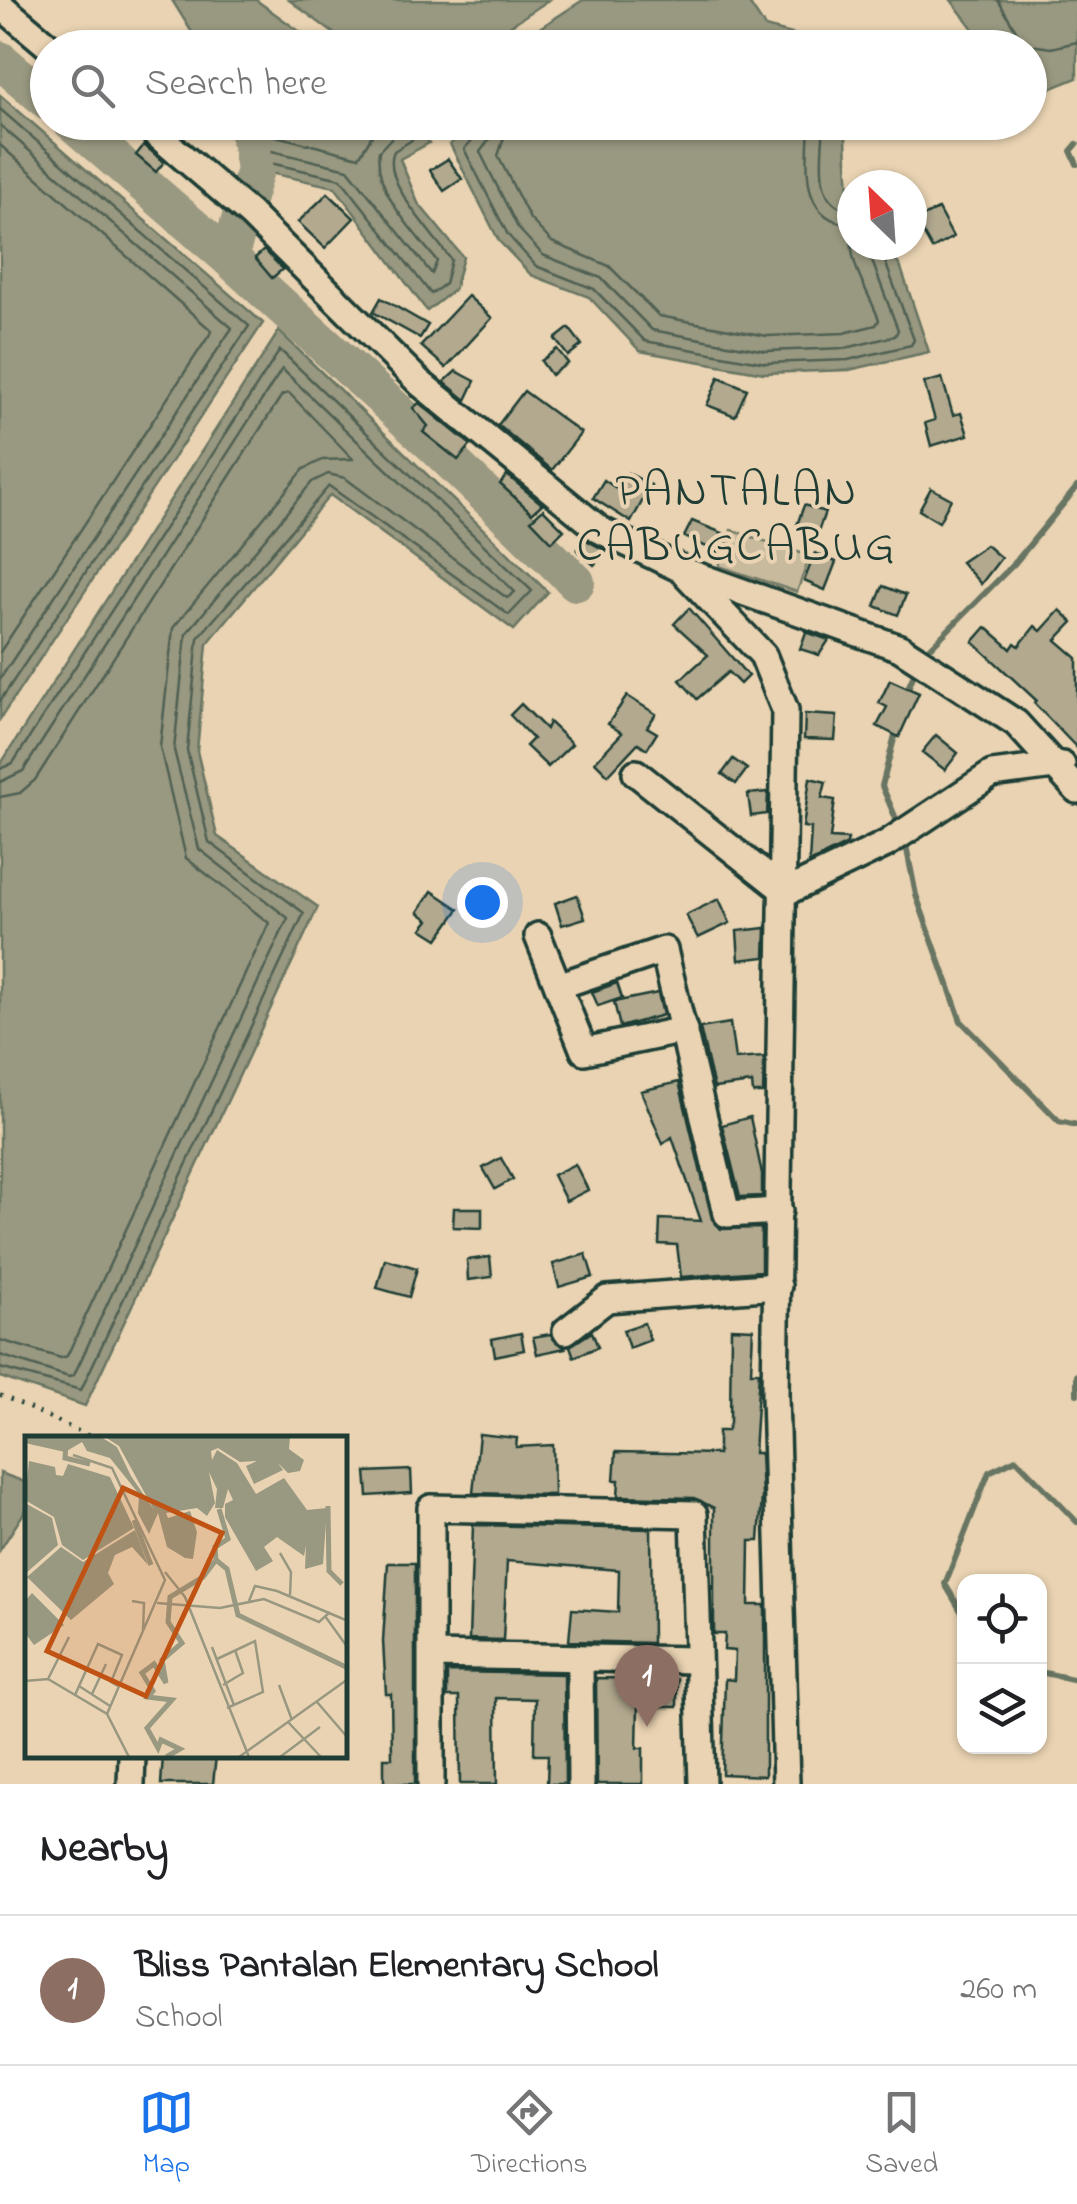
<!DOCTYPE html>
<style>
:root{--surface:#fff;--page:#f2f2f2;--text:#202124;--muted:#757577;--line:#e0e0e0;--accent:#1a73e8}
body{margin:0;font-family:"Indie Flower",sans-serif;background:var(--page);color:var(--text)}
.controls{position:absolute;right:30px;bottom:30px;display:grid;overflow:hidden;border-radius:20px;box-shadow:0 2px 8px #0004}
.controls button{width:90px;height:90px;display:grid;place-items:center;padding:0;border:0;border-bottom:2px solid var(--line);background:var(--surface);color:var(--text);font:50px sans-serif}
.compass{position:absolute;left:837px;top:170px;width:90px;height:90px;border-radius:50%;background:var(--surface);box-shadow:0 2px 8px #0004;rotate:335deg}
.you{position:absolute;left:482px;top:902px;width:35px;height:35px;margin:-25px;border:8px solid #fff;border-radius:50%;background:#1a73e8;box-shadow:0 0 0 15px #1a73e833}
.badge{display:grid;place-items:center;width:65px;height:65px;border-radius:50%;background:var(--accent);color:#fff;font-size:32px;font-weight:700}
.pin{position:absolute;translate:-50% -82px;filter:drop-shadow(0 2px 5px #0008)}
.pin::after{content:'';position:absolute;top:52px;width:35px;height:30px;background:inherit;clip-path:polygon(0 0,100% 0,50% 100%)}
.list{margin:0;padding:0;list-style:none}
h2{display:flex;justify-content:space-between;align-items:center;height:130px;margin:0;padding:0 40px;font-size:42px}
h2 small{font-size:32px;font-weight:400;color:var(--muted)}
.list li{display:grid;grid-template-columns:65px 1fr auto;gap:30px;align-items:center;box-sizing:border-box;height:150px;padding:0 40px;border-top:2px solid var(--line)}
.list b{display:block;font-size:38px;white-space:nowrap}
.list p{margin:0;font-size:32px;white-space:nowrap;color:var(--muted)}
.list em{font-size:32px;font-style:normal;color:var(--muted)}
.icon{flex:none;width:55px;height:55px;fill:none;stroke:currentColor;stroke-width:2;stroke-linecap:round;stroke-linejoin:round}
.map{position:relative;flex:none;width:1077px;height:1784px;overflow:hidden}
.search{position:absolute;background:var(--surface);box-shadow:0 2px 8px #0004;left:30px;right:30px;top:30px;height:110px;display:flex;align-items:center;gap:25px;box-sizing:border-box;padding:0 35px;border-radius:55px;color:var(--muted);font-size:38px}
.sheet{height:280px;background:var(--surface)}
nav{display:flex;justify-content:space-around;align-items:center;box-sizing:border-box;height:140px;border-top:2px solid var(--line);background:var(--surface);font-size:28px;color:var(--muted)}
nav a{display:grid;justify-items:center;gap:5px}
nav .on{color:var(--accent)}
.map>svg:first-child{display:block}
.green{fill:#c8ba9d;stroke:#747c68;stroke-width:2.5}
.water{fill:#999880;stroke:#687462;stroke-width:2.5}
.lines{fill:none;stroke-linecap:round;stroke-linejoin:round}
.shore{stroke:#506152;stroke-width:2.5}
.stream{stroke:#687462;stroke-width:6}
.river{stroke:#999880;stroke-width:38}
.building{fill:#b2a98f;stroke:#1f3d34;stroke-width:2.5}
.street-casing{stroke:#1f3d34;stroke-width:32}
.path{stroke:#1f3d34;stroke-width:4;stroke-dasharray:2.5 8;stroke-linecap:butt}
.street{stroke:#e9d3b2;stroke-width:25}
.labels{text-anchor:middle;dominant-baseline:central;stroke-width:8;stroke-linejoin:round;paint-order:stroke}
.quarter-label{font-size:48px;letter-spacing:2.5px;fill:#1f3d34;stroke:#e9d3b2}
.inset-river{fill:none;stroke:#999880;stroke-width:5}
.inset-road{fill:none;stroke:#989780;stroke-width:2.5}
.view{fill:#c05314;fill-opacity:0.15;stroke:#c05314;stroke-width:5}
.inset-edge{fill:none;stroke:#1f3d34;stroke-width:5}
</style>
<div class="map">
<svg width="1077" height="1784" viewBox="0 0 1077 1784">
<rect width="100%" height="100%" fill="#e9d3b2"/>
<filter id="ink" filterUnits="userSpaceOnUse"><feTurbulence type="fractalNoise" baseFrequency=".01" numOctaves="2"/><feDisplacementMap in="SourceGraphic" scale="20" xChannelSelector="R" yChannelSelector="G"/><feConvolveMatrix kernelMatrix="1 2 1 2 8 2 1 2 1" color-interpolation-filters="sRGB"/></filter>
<g filter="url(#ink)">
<!-- green -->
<polygon class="green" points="731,530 810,556 797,592 719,566"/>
<!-- water -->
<g class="water">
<polygon points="172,0 256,0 321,47 201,47"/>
<polygon points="289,0 549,0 476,48 352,47"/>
<polygon points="583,0 747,0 765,27 811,39 817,47 527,47 526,37"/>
<polygon points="951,0 1077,0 1077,78 1047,90 1030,80 1030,48 987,47"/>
<polygon points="0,95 263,323 0,719"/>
<path d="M477 122 846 123C845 166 852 202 852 245H886L901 268 929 352 849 370 764 373 640 351 589 297 531 275 499 241 450 144Z"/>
<polygon points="229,123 415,123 429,143 400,159 418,203 463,257 454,290 427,311 335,187 237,166"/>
<polygon points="279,331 548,592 514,630 330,495 207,644 197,751 217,836 318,907 85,1406 0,1377 0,765"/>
<polygon points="0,1473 28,1483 27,1508 0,1550"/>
</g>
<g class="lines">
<!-- shore -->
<g class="shore">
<polyline points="998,0 1024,44 1051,48 1077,42"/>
<polyline points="0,109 249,326 0,701"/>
<path d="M240 122 248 158 341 179 431 294 445 284 451 260C435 235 380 182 394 151L412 140 407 122"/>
<path d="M252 122 259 148 348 169 432 274 437 261C414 232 373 191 379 151L395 134V122"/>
<polyline points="267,122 272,135 359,157 380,122"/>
<polyline points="482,122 480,132 464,149 508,235 536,266 594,289 645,341 766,363 848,360 911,345 914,340 879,245"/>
<polyline points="494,122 492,136 480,152 518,228 543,255 601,278 652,330 766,351 846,348 895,336 898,330 866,245"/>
<path d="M509 122 498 156 530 219 552 242 609 266 659 316 767 336 844 333 876 325 879 320C870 294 849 265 852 239"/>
<path d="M809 122C808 164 797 219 852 225"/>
<path d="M824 122C823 152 811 207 852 210"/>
<polyline points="0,125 232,328 0,679"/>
<polyline points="0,145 212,331 0,652"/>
<polyline points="0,769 13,763 280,350 532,591 509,615 329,486 198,638 187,750 209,842 304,913 81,1390 0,1368"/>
<polyline points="0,782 23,771 282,369 515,592 507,598 345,478 328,474 312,482 186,634 174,750 199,849 288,918 74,1375 69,1377 0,1355"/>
<polyline points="0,797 20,793 35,780 282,395 289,393 353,459 322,460 304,469 173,628 160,747 186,858 269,923 67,1356 61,1358 0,1340"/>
</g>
<!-- stream -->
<g class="stream">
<polyline points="1077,144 1071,151 1077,164"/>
<polyline points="924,654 1014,564 1077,487"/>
<polyline points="905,695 918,665"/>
<polyline points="896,731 882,786 900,828"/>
<polyline points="905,840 916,895 961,1021 1059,1121 1077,1125"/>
<polyline points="1077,1375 1077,1394"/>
<polyline points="964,1616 945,1584 989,1472 1016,1459 1077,1522"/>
<polyline points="1040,1672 1077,1680"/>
</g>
<!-- river -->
<g class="river">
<polyline points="0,60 48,101"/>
<polyline points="72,122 229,258"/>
<polyline points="248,122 255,170 229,258 436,447 576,582"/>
</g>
</g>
<!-- building -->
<g class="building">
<polygon points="144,145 164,162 156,172 136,155"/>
<polygon points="448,159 462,179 444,191 430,170"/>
<polygon points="328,193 354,218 325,248 298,222"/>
<polygon points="938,209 953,237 932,249 916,221"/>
<polygon points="264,250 283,269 272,278 255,258"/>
<polygon points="468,296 492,318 446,368 421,346"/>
<polygon points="381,298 428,325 420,338 373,312"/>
<polygon points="569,328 582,345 568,356 555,339"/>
<polygon points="557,349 568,363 551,375 541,361"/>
<polygon points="456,371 475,381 466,400 444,382"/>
<polygon points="719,377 747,389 735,416 707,405"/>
<polygon points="942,378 953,415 961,413 968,435 931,446 925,423 935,420 924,383"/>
<polygon points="524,391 581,433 552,470 498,425"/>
<polygon points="419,403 471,445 458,460 423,432 428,426 413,408"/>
<polygon points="628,473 651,485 631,522 593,498 604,480 619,490"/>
<polygon points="507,475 542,504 532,513 500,484"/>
<polygon points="931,488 951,499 939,522 919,510"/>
<polygon points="804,505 825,512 818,532 797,525"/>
<polygon points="543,509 564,530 552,542 531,520"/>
<polygon points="692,521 725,534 718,552 684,537"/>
<polygon points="586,540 606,551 594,565 577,550"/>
<polygon points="986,545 1001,558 981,584 961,562"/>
<polygon points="815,553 836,562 825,590 804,581"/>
<polygon points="883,586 906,595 898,615 875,606"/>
<polygon points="689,608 748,676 740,684 728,672 697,699 680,680 708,655 674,624"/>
<polygon points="1060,610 1073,622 1056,640 1077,658 1077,748 1034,703 1036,700 973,642 986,627 1011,649 1015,643 1019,646 1035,626 1041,631"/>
<polygon points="806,632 829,640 819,655 800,649"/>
<polygon points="890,680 919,693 899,737 877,726 887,707 879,703"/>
<polygon points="627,696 656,714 647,727 657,733 647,749 638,743 608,775 595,762 622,733 608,724"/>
<polygon points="521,704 546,729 549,722 572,744 548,767 526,746 533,739 510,715"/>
<polygon points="805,714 837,716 835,740 804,739"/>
<polygon points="936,735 958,753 945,770 922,752"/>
<polygon points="733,759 747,769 736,784 722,774"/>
<polygon points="810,778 826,782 822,798 835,800 830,838 848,839 847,844 809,863 811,828 803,827"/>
<polygon points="768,792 767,814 751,816 748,794"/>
<polygon points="432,891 459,909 438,939 422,929 429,920 418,912"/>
<polygon points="577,895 585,918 562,925 555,903"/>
<polygon points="719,899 730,923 698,938 686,915"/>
<polygon points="766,928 765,957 739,960 737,931"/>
<polygon points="617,983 622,998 598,1006 592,992"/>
<polygon points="658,993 663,1015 620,1027 614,1002"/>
<polygon points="730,1023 735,1059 764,1057 763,1093 753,1093 752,1083 714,1088 700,1028"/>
<polygon points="679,1082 712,1219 721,1229 761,1228 761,1271 681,1277 677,1245 659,1244 660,1219 701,1221 672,1137 663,1144 641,1091"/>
<polygon points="750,1117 762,1174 762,1196 740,1197 722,1125"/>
<polygon points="501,1158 513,1179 495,1189 483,1168"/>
<polygon points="575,1164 588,1190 566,1201 553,1175"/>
<polygon points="454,1208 482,1208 482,1228 453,1227"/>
<polygon points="586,1254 593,1277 559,1287 553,1264"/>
<polygon points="490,1257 492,1277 468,1280 467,1260"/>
<polygon points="385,1259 417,1268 409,1297 377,1288"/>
<polygon points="644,1323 650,1340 629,1348 623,1330"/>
<polygon points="731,1328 753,1329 751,1372 759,1372 754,1453 760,1453 762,1496 759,1541 750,1541 749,1605 765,1605 765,1776 722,1774 725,1679 734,1680 735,1651 724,1650 725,1634 714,1634 714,1508 694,1498 618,1496 619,1480 614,1480 616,1452 718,1454 718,1431 727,1431 730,1423"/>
<polygon points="592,1332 598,1347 574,1357 570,1346"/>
<polygon points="521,1333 524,1350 495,1356 492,1339"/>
<polygon points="550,1334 565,1348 537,1354 533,1337"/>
<polygon points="479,1434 517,1438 516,1447 553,1445 554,1495 473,1493"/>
<polygon points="411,1470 412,1493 368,1496 366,1472"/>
<polygon points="473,1525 651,1529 652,1643 569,1641 572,1609 618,1612 619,1570 507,1561 503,1640 469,1639"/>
<polygon points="388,1563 415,1563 415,1784 384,1784 384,1758 392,1758 391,1694 386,1694 383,1641"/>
<polygon points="447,1672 564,1674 565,1784 547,1784 548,1755 534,1755 535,1699 496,1698 497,1784 460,1784 459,1697 447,1697"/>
<polygon points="596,1678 677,1679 677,1707 638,1707 637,1748 643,1748 643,1784 597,1784"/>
<polygon points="163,1756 216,1756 213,1784 161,1784"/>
</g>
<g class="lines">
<defs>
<g id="street">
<polyline points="0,5 51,48"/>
<polyline points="142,122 250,214 420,383 600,530 681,569 763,655 785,710 775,1395 786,1784"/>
<polyline points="687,572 900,648 1016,723 1077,790"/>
<polyline points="636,773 786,892"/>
<polyline points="786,892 886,844 992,774 1062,765"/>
<polyline points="538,936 584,1051 684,1030"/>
<polyline points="558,986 664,950 727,1214 779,1211"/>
<polyline points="566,1331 607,1299 778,1286"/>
<polyline points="432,1655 695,1660"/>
<polyline points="580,1658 581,1784"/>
<polyline points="131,1784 132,1756"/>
<polyline points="431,1784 431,1508 694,1514 702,1784"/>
</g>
</defs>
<!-- street casing -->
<use href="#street" class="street-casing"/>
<!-- path -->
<polyline class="path" points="0,1395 96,1439"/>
<!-- street -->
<use href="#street" class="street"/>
</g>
</g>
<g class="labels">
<!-- quarter labels -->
<g class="quarter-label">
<text x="737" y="493">PANTALAN<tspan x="737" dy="55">CABUGCABUG</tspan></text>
</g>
</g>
<!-- overview -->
<g transform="translate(25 1436)">
<rect width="322" height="322" fill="#e9d3b2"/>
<path d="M0 1H76L92 11 106 40 129 74 94 10 80 1H265L264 13 279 24 275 35 263 37 253 27 258 34 229 48 221 30 232 25 215 26 193 12 186 15 187 24 192 14 212 27 231 58 259 42 282 74 302 72 298 128 280 133 281 109 279 120 252 101 239 111 248 125 231 135 200 81V68L208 64 203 53 198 72H190L192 53 184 36 190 67 182 80 172 72 141 77 143 82 165 75 172 96 168 123 160 122 142 111 133 77 124 98 113 77 114 58 85 22 62 15 57 6 40 16 0 7ZM4 25 30 31 31 39 38 40 43 28 85 41 109 92 58 124 37 109 29 81 0 64ZM0 67 27 82 33 109 0 138ZM110 94 123 129 107 111 90 119 83 137 89 148 46 184 2 141 36 111 58 126ZM7 157 39 189 9 209 0 197V165Z" fill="#999880"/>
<path class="inset-river" d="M41 10 40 22 65 28M303 70 304 135 317 148M109 84 126 129M191 124 202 133 213 179 323 232M141 321 155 313 136 304 133 312 122 292 147 264 123 261 128 255 117 237 129 228 141 247 137 224 157 207 143 186 145 161 178 141 191 124 190 111 203 103 194 73"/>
<path class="inset-road" d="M48 19 87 32 140 144 82 278M255 117 266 136 265 159M140 136 160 161 224 321M107 165 119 167 118 195M224 165 230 150 252 155 323 185M132 167 195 172 239 163 294 186 305 176M300 180 323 212M187 211 209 269M192 223 230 205 238 256 202 272M23 243 44 201M0 245 23 243 82 278 104 321M198 249 218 237 210 214M254 249 267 284M54 250 85 270M67 258 81 228M50 259 73 208 97 219 86 246 93 250M292 266 323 302M263 286 296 321M214 321 323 243M255 321 295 291"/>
<path class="view" d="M98 52 197 97 121 260 22 215Z"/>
<rect width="322" height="322" class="inset-edge"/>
</g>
</svg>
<div class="controls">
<button><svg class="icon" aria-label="locate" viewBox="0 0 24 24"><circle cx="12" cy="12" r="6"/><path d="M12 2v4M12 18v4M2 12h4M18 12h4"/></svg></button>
<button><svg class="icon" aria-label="layers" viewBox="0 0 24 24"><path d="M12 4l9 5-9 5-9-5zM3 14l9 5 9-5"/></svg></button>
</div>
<svg class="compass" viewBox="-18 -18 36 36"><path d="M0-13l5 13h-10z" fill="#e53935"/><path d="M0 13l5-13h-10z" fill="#757577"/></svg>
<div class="you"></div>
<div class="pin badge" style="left:647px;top:1727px;background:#8d6e63">1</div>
<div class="search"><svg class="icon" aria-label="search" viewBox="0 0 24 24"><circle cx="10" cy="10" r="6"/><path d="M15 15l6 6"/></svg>Search here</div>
</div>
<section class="sheet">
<h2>Nearby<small></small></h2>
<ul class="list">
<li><span class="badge" style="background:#8d6e63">1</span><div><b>Bliss Pantalan Elementary School</b><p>School</p></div><em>260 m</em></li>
</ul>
</section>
<nav>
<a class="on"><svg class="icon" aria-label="map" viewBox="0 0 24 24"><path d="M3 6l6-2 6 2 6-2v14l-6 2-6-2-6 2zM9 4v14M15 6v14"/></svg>Map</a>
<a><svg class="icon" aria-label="directions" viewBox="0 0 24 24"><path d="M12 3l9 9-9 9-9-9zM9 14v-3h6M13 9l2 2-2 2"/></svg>Directions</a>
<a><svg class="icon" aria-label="saved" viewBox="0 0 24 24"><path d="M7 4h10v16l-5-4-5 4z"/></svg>Saved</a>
</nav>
